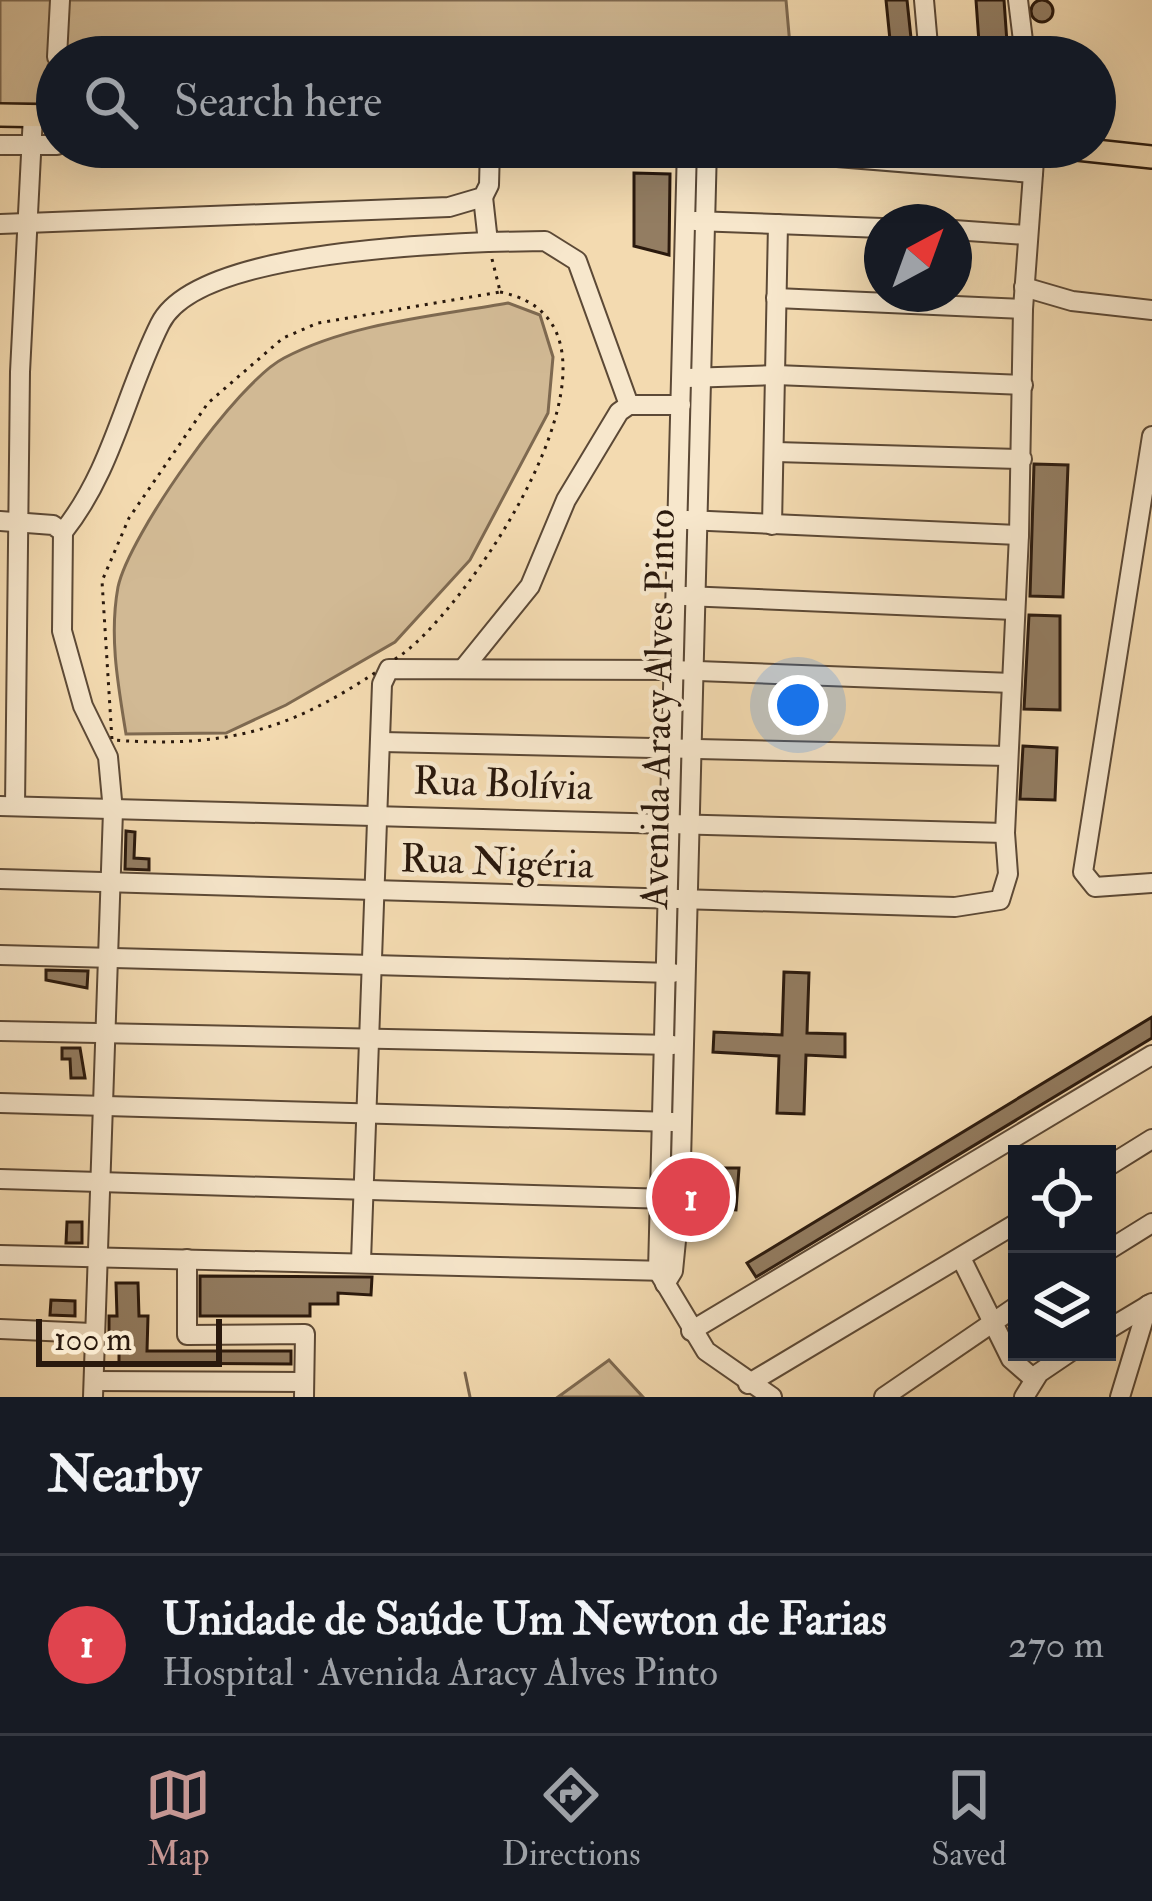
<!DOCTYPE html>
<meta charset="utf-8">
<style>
:root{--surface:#171b24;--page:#242831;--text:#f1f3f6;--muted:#9ea1a6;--line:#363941;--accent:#c59692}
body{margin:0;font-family:"IM FELL Double Pica",serif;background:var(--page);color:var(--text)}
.controls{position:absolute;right:36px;bottom:36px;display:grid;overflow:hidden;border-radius:0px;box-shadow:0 12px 48px #0002}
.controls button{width:108px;height:108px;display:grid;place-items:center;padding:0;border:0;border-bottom:3px solid var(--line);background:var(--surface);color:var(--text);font:60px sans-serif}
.compass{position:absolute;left:864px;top:204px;width:108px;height:108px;border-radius:50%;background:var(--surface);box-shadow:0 12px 48px #0002;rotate:41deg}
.scale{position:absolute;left:36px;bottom:30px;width:186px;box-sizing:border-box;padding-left:12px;border:6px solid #2a190d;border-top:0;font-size:33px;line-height:42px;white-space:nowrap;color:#2a190d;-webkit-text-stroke:9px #f7e7cc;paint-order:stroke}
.you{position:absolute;left:798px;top:705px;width:42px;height:42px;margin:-30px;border:9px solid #fff;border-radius:50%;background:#1a73e8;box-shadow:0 0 0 18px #1a73e833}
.badge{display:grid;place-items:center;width:78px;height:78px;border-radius:50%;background:var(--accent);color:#fff;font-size:39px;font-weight:700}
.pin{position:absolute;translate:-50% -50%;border:6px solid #fff;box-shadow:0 3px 12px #0006}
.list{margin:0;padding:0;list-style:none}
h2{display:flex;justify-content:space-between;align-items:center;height:156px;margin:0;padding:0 48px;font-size:51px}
h2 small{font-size:39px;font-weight:400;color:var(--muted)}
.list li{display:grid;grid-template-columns:78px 1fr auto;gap:36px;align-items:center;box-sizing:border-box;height:180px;padding:0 48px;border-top:3px solid var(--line)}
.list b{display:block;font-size:45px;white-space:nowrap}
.list p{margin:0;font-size:39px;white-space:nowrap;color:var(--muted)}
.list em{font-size:39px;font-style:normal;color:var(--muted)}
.icon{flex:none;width:66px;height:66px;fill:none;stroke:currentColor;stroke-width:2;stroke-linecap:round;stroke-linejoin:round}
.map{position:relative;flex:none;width:1152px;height:1397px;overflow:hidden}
.search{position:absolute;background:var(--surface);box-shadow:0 12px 48px #0002;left:36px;right:36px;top:36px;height:132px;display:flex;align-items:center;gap:30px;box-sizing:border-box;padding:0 42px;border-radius:66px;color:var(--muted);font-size:45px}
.sheet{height:336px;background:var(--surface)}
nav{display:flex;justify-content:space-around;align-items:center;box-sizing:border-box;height:168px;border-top:3px solid var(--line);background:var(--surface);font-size:33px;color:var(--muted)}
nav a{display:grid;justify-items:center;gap:6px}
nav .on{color:var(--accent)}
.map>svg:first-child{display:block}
.green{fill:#d1b994;stroke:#7e6950;stroke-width:3}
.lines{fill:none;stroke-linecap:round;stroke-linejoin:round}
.stream{stroke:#7a654e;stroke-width:3}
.building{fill:#937d62;stroke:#2a190d;stroke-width:3}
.minor-casing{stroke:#5c4936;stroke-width:22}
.major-casing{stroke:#2a190d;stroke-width:26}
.path{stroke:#2a190d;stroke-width:3;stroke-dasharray:3 6;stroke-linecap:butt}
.minor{stroke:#f7e7cc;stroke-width:18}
.major{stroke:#f3dab0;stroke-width:21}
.labels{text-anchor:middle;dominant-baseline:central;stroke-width:9;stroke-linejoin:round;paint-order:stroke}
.street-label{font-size:39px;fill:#2a190d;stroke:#f7e7cc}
</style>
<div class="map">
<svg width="1152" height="1397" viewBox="0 0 1152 1397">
<rect width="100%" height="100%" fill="#f3dab0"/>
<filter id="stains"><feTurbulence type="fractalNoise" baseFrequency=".00167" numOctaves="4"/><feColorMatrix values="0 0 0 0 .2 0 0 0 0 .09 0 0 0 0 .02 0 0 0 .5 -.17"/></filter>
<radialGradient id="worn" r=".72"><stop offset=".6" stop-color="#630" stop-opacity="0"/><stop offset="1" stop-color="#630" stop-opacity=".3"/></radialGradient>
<!-- green -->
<g class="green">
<polygon points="0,0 786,0 791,57 57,57 57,104 0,104"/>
<path d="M508 303 540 315 553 357 548 413 470 560 395 642 286 705 226 733 126 734C118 685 109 636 118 587 129 535 237 382 284 358 350 323 435 316 508 303Z"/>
<polygon points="609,1360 643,1397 558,1397"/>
</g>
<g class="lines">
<!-- stream -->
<polyline class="stream" points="465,1373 470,1397"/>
</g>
<!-- building -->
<g class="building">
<circle cx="1042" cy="11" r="11"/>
<polygon points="886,0 907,0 911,38 890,40"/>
<polygon points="976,0 1004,0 1008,57 980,57"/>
<polygon points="634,173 670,174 669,255 634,246"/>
<polygon points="1034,464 1068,465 1063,597 1030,596"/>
<polygon points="1029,615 1060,616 1060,710 1024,709"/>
<polygon points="1023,746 1057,748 1055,800 1020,799"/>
<polygon points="126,831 135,832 134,858 149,859 149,870 125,869"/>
<polygon points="46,970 88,971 87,988 46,980"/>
<polygon points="784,972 809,973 807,1033 845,1034 845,1057 806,1055 804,1114 777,1113 779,1056 713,1052 714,1032 782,1035"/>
<polygon points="1152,1017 1152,1038 756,1277 747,1263"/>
<polygon points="62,1048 80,1048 85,1078 71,1078 70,1059 62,1059"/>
<polygon points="714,1168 739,1168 736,1210 709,1208 709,1216 694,1215 696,1183 714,1184"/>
<polygon points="67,1222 82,1222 82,1243 66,1243"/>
<polygon points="200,1276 372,1277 371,1295 338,1293 338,1304 310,1304 310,1316 200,1316"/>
<polygon points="116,1283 138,1283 139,1316 148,1316 147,1351 291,1351 291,1364 119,1363 119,1336 109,1335 109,1316 117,1316"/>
<polygon points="51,1300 75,1301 75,1316 50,1315"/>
</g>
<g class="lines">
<defs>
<g id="minor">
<polyline points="924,0 929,57"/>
<polyline points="1018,0 1025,57"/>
<polyline points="57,57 60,0"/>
<polyline points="55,116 57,69"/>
<polyline points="0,145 57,145"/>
<polyline points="687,147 658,1271 706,1351 772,1397"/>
<polyline points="715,147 1033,173"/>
<polyline points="483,197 488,242 545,241 577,261 629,405"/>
<polyline points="695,221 882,228"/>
<polyline points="0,224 449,207 483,197 489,185 490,147"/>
<polyline points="954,230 1026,235"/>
<polyline points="1024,287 1072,301 1152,310"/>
<polyline points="776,298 1023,309"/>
<polyline points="687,378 776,375 1023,385"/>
<polyline points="1152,436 1083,872 1095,887 1152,883"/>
<polyline points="776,452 1022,459"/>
<polyline points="687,520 1019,535"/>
<polyline points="0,521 53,525 63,532 62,631 83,706 108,757 113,811 93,1397"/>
<polyline points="772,525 778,224"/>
<path d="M63 532C112 471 125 394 160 324 194 254 414 245 488 242"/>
<polyline points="685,596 1014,610"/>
<polyline points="463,669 530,586 566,500 619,412 629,405 681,405"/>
<polyline points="382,742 1008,756"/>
<polyline points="0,806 1005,833"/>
<polyline points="15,806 20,372 33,115"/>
<polyline points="0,879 955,907 1000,900 1008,874 1005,833 1019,535 1023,309 1035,147"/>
<polyline points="0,955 673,973"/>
<polyline points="0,1031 673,1045"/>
<polyline points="0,1103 673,1122"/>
<polyline points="1107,1167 1152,1139"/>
<polyline points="0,1179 669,1199"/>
<polyline points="1107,1251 1152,1223"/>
<polyline points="0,1255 668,1271"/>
<polyline points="961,1258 1011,1359 1034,1379"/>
<polyline points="187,1259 187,1335 305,1334 304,1397"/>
<polyline points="361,1261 382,684 389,669 672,670 1012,683"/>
<polyline points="665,1284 673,1271 680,1200 707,147"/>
<polyline points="0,1329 92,1333"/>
<polyline points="1107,1330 1152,1303"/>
<polyline points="691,1331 1152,1055"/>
<polyline points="94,1381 304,1382"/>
<polyline points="748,1384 1017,1223"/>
<polyline points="884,1397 1017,1306"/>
<polyline points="1024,1397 1039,1373 1070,1352"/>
<polyline points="1120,1397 1148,1305"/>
</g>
<g id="major">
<polyline points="0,115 57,116"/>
<polyline points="1058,147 1152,157"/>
</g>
</defs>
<!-- minor casing -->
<use href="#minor" class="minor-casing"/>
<!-- major casing -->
<use href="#major" class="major-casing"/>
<!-- path -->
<g class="path">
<polyline points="492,259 500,291"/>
<path d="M500 292C661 324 471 606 401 655 299 727 237 749 112 740L102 581 129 518 208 403 283 338 318 323Z"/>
</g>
<!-- minor -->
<use href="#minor" class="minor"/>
<!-- major -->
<use href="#major" class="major"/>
</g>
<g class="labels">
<!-- street labels -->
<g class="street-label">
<text transform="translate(658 709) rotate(-89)">Avenida Aracy Alves Pinto</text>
<text transform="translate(503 784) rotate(2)">Rua Bolívia</text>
<text transform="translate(497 862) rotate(2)">Rua Nigéria</text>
</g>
</g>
<rect width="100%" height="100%" filter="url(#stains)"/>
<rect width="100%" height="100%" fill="url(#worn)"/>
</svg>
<div class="controls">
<button><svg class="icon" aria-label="locate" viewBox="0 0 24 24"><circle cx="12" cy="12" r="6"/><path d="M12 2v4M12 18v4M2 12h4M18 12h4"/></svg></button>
<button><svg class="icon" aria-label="layers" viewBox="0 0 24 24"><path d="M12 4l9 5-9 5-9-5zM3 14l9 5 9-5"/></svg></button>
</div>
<svg class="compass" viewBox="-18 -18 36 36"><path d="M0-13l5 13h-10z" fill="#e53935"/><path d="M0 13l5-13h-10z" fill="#9ea1a6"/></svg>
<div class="scale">100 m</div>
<div class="you"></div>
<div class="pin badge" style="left:691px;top:1197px;background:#e0444e">1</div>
<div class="search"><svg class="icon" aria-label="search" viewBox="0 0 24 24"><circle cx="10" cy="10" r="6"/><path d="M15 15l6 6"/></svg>Search here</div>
</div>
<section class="sheet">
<h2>Nearby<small></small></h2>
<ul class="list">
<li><span class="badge" style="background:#e0444e">1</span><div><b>Unidade de Saúde Um Newton de Farias</b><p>Hospital · Avenida Aracy Alves Pinto</p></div><em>270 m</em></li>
</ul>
</section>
<nav>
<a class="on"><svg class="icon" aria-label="map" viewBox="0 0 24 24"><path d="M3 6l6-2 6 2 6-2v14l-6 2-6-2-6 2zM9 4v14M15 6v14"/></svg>Map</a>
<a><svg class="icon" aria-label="directions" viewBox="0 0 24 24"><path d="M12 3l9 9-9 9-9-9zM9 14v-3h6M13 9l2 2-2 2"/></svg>Directions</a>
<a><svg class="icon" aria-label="saved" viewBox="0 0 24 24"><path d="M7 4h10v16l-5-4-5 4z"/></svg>Saved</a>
</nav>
